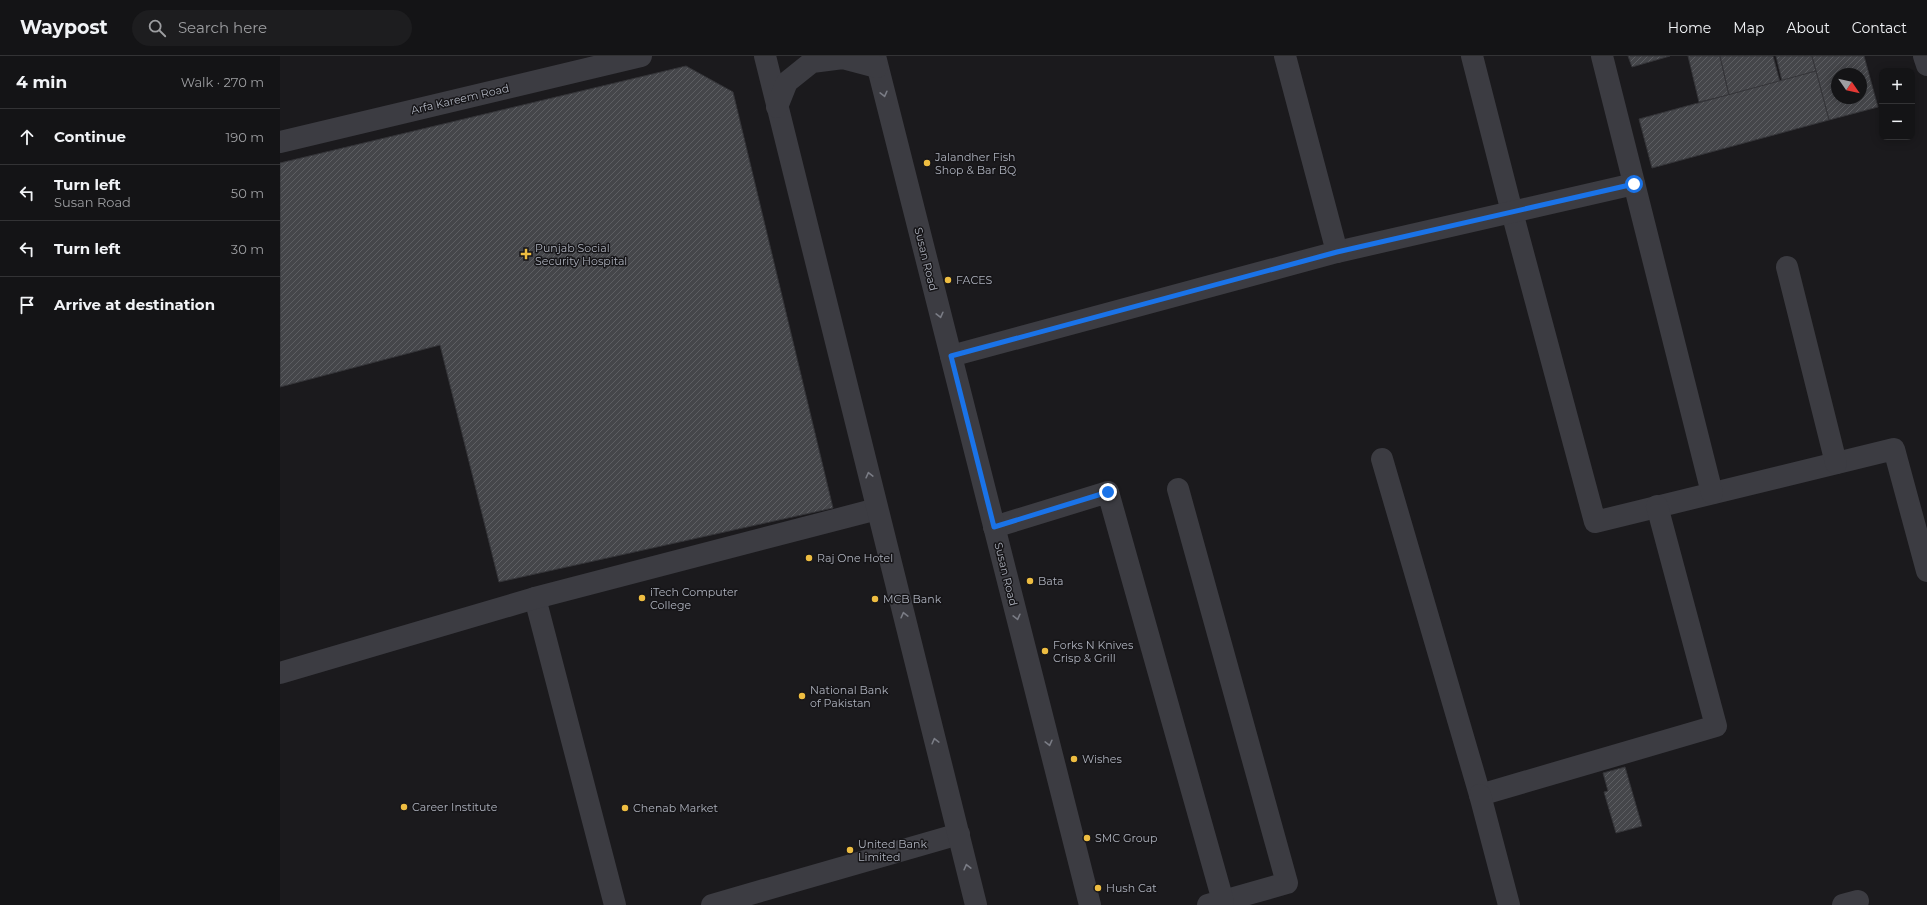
<!DOCTYPE html>
<meta charset="utf-8">
<style>
:root{--surface:#141416;--page:#1d1d1f;--text:#f1f3f6;--muted:#9d9ea1;--line:#333335}
body{margin:0;font-family:Montserrat,sans-serif;background:var(--page);color:var(--text)}
.controls{position:absolute;right:12px;top:12px;display:grid;overflow:hidden;border-radius:8px;box-shadow:0 2px 10px #0003}
.controls button{width:36px;height:36px;display:grid;place-items:center;padding:0;border:0;border-bottom:1px solid var(--line);background:var(--surface);color:var(--text);font:20px sans-serif}
.compass{position:absolute;left:1551px;top:12px;width:36px;height:36px;border-radius:50%;background:var(--surface);box-shadow:0 2px 10px #0003;rotate:124deg}
.stop{position:absolute;width:12px;height:12px;margin:-9px;border:3px solid #1a73e8;border-radius:50%;background:#fff}
.stop.end{background:#1a73e8;border-color:#fff;box-shadow:0 1px 4px #0008}
.list{margin:0;padding:0;list-style:none}
h2{display:flex;justify-content:space-between;align-items:center;height:52px;margin:0;padding:0 16px;font-size:17px}
h2 small{font-size:13px;font-weight:400;color:var(--muted)}
.list li{display:grid;grid-template-columns:26px 1fr auto;gap:12px;align-items:center;box-sizing:border-box;height:56px;padding:0 16px;border-top:1px solid var(--line)}
.list b{display:block;font-size:15px;white-space:nowrap}
.list p{margin:0;font-size:13px;white-space:nowrap;color:var(--muted)}
.list em{font-size:13px;font-style:normal;color:var(--muted)}
.icon{flex:none;width:22px;height:22px;fill:none;stroke:currentColor;stroke-width:2;stroke-linecap:round;stroke-linejoin:round}
.map{position:relative;flex:none;width:1647px;height:849px;overflow:hidden}
header{display:flex;align-items:center;gap:24px;box-sizing:border-box;height:56px;padding:0 20px;background:var(--surface);border-bottom:1px solid var(--line)}
header strong{font-size:19px}
nav{display:flex;gap:22px;margin-inline-start:auto;font-size:14px}
.search{width:280px;height:36px;background:var(--page);display:flex;align-items:center;gap:10px;box-sizing:border-box;padding:0 14px;border-radius:22px;color:var(--muted);font-size:15px}
main{display:flex}
aside{flex:1;background:var(--surface)}
.map>svg:first-child{display:block}
.building{fill:url(#building-hatch);stroke:#353539;fill-rule:evenodd}
.lines{fill:none;stroke-linecap:round;stroke-linejoin:round}
.minor{stroke:#3c3c42;stroke-width:22}
.tertiary{stroke:#3c3c42;stroke-width:22}
.oneway{stroke:#7a7c85}
.route{stroke:#1a73e8;stroke-width:5}
.poi-dot{fill:#eebd41;stroke:#161518;stroke-width:1.5}
.labels{text-anchor:middle;dominant-baseline:central;stroke-width:3;stroke-linejoin:round;paint-order:stroke}
.street-label{font-size:11px;fill:#adb1bc;stroke:#161518}
.poi-label{font-size:11px;fill:#adb1bc;stroke:#161518;text-anchor:start}
</style>
<header>
<strong>Waypost</strong>
<div class="search"><svg class="icon" aria-label="search" viewBox="0 0 24 24"><circle cx="10" cy="10" r="6"/><path d="M15 15l6 6"/></svg>Search here</div>
<nav><a>Home</a><a>Map</a><a>About</a><a>Contact</a></nav>
</header>
<main>
<aside>
<h2>4 min<small>Walk · 270 m</small></h2>
<ul class="list">
<li><svg class="icon" aria-label="ahead" viewBox="0 0 24 24"><path d="M12 20V5M6 11l6-6 6 6"/></svg><div><b>Continue</b></div><em>190 m</em></li>
<li><svg class="icon" aria-label="left" viewBox="0 0 24 24"><path d="M17 20v-9H6M10 6l-5 5 5 5"/></svg><div><b>Turn left</b><p>Susan Road</p></div><em>50 m</em></li>
<li><svg class="icon" aria-label="left" viewBox="0 0 24 24"><path d="M17 20v-9H6M10 6l-5 5 5 5"/></svg><div><b>Turn left</b></div><em>30 m</em></li>
<li><svg class="icon" aria-label="arrive" viewBox="0 0 24 24"><path d="M6 21V4h12l-3 4 3 4H6"/></svg><div><b>Arrive at destination</b></div></li>
</ul>
</aside>
<div class="map">
<svg width="1647" height="849" viewBox="0 0 1647 849">
<defs>
<pattern id="building-hatch" width="6" height="6" patternUnits="userSpaceOnUse"><rect width="6" height="6" fill="#45464a"/><path d="M-1 1l2-2M0 6l6-6M5 7l2-2" fill="none" stroke="#5d5e62"/></pattern>
</defs>
<rect width="100%" height="100%" fill="#1b1a1d"/>
<!-- building -->
<g class="building">
<polygon points="1348,0 1390,0 1352,11"/>
<polygon points="1408,0 1440,0 1449,39 1419,46"/>
<polygon points="1440,0 1493,0 1500,26 1449,39"/>
<polygon points="1496,0 1532,0 1536,15 1502,25"/>
<path d="M1532 0H1584L1598 51 1549 64ZM1557 18H1581V42H1557Z"/>
<polygon points="406,10 453,36 553,452 219,526 160,289 0,331 0,107"/>
<polygon points="1536,15 1549,64 1372,112 1359,63"/>
<polygon points="1345,711 1362,770 1336,777 1324,736 1328,735 1323,717"/>
</g>
<g class="lines">
<!-- minor -->
<g class="minor">
<polyline points="1192,0 1232,156 1315,466 1614,393 1647,515"/>
<polyline points="1322,0 1432,437"/>
<polyline points="1644,0 1647,9"/>
<polyline points="1057,196 1354,128"/>
<polyline points="1507,211 1556,407"/>
<polyline points="671,300 1057,196 1005,0"/>
<polyline points="1102,403 1200,739 1436,670 1377,450"/>
<polyline points="898,433 1007,827 943,845"/>
<polyline points="714,471 828,436 943,845 928,849"/>
<polyline points="255,542 335,849"/>
<polyline points="0,617 255,542 597,453"/>
<polyline points="1200,739 1229,849"/>
<polyline points="432,849 679,778"/>
<polyline points="1563,849 1578,845"/>
</g>
<!-- tertiary -->
<g class="tertiary">
<polyline points="485,0 696,849"/>
<polyline points="595,0 810,849"/>
<polyline points="497,51 507,26 532,6 563,2 597,11"/>
<polyline points="0,86 361,0"/>
</g>
</g>
<!-- one-way arrows -->
<defs><path id="oneway-chevron" d="M-2-3.5L2.5 0L-2 3.5" fill="none" stroke-width="1.6" stroke-linecap="round" stroke-linejoin="round"/></defs>
<g class="oneway">
<use href="#oneway-chevron" transform="translate(604 38) rotate(76)"/>
<use href="#oneway-chevron" transform="translate(660 259) rotate(76)"/>
<use href="#oneway-chevron" transform="translate(589 419) rotate(-104)"/>
<use href="#oneway-chevron" transform="translate(624 559) rotate(-104)"/>
<use href="#oneway-chevron" transform="translate(737 561) rotate(76)"/>
<use href="#oneway-chevron" transform="translate(655 685) rotate(-104)"/>
<use href="#oneway-chevron" transform="translate(769 687) rotate(76)"/>
<use href="#oneway-chevron" transform="translate(687 811) rotate(-104)"/>
</g>
<g class="lines">
<!-- route -->
<polyline class="route" points="828,436 714,471 671,300 1057,196 1354,128"/>
</g>
<!-- markers -->
<g class="poi-dot">
<circle cx="647" cy="107" r="4"/>
<path d="M244 192h4v4h4v4h-4v4h-4v-4h-4v-4h4z"/>
<circle cx="668" cy="224" r="4"/>
<circle cx="529" cy="502" r="4"/>
<circle cx="750" cy="525" r="4"/>
<circle cx="362" cy="542" r="4"/>
<circle cx="595" cy="543" r="4"/>
<circle cx="765" cy="595" r="4"/>
<circle cx="522" cy="640" r="4"/>
<circle cx="794" cy="703" r="4"/>
<circle cx="124" cy="751" r="4"/>
<circle cx="345" cy="752" r="4"/>
<circle cx="807" cy="782" r="4"/>
<circle cx="570" cy="794" r="4"/>
<circle cx="818" cy="832" r="4"/>
</g>
<g class="labels">
<!-- street labels -->
<g class="street-label">
<text transform="translate(180 43) rotate(-13)">Arfa Kareem Road</text>
<text transform="translate(646 203) rotate(76)">Susan Road</text>
<text transform="translate(726 518) rotate(76)">Susan Road</text>
</g>
<!-- poi labels -->
<g class="poi-label">
<text x="655" y="101">Jalandher Fish<tspan x="655" dy="13">Shop &amp; Bar BQ</tspan></text>
<text x="255" y="192">Punjab Social<tspan x="255" dy="13">Security Hospital</tspan></text>
<text x="676" y="224">FACES</text>
<text x="537" y="502">Raj One Hotel</text>
<text x="758" y="525">Bata</text>
<text x="370" y="536">iTech Computer<tspan x="370" dy="13">College</tspan></text>
<text x="603" y="543">MCB Bank</text>
<text x="773" y="589">Forks N Knives<tspan x="773" dy="13">Crisp &amp; Grill</tspan></text>
<text x="530" y="634">National Bank<tspan x="530" dy="13">of Pakistan</tspan></text>
<text x="802" y="703">Wishes</text>
<text x="132" y="751">Career Institute</text>
<text x="353" y="752">Chenab Market</text>
<text x="815" y="782">SMC Group</text>
<text x="578" y="788">United Bank<tspan x="578" dy="13">Limited</tspan></text>
<text x="826" y="832">Hush Cat</text>
</g>
</g>
</svg>
<div class="controls">
<button>+</button>
<button>−</button>
</div>
<svg class="compass" viewBox="-18 -18 36 36"><path d="M0-13l5 13h-10z" fill="#e53935"/><path d="M0 13l5-13h-10z" fill="#9d9ea1"/></svg>
<div class="stop" style="left:1354px;top:128px"></div>
<div class="stop end" style="left:828px;top:436px"></div>
</div>
</main>
